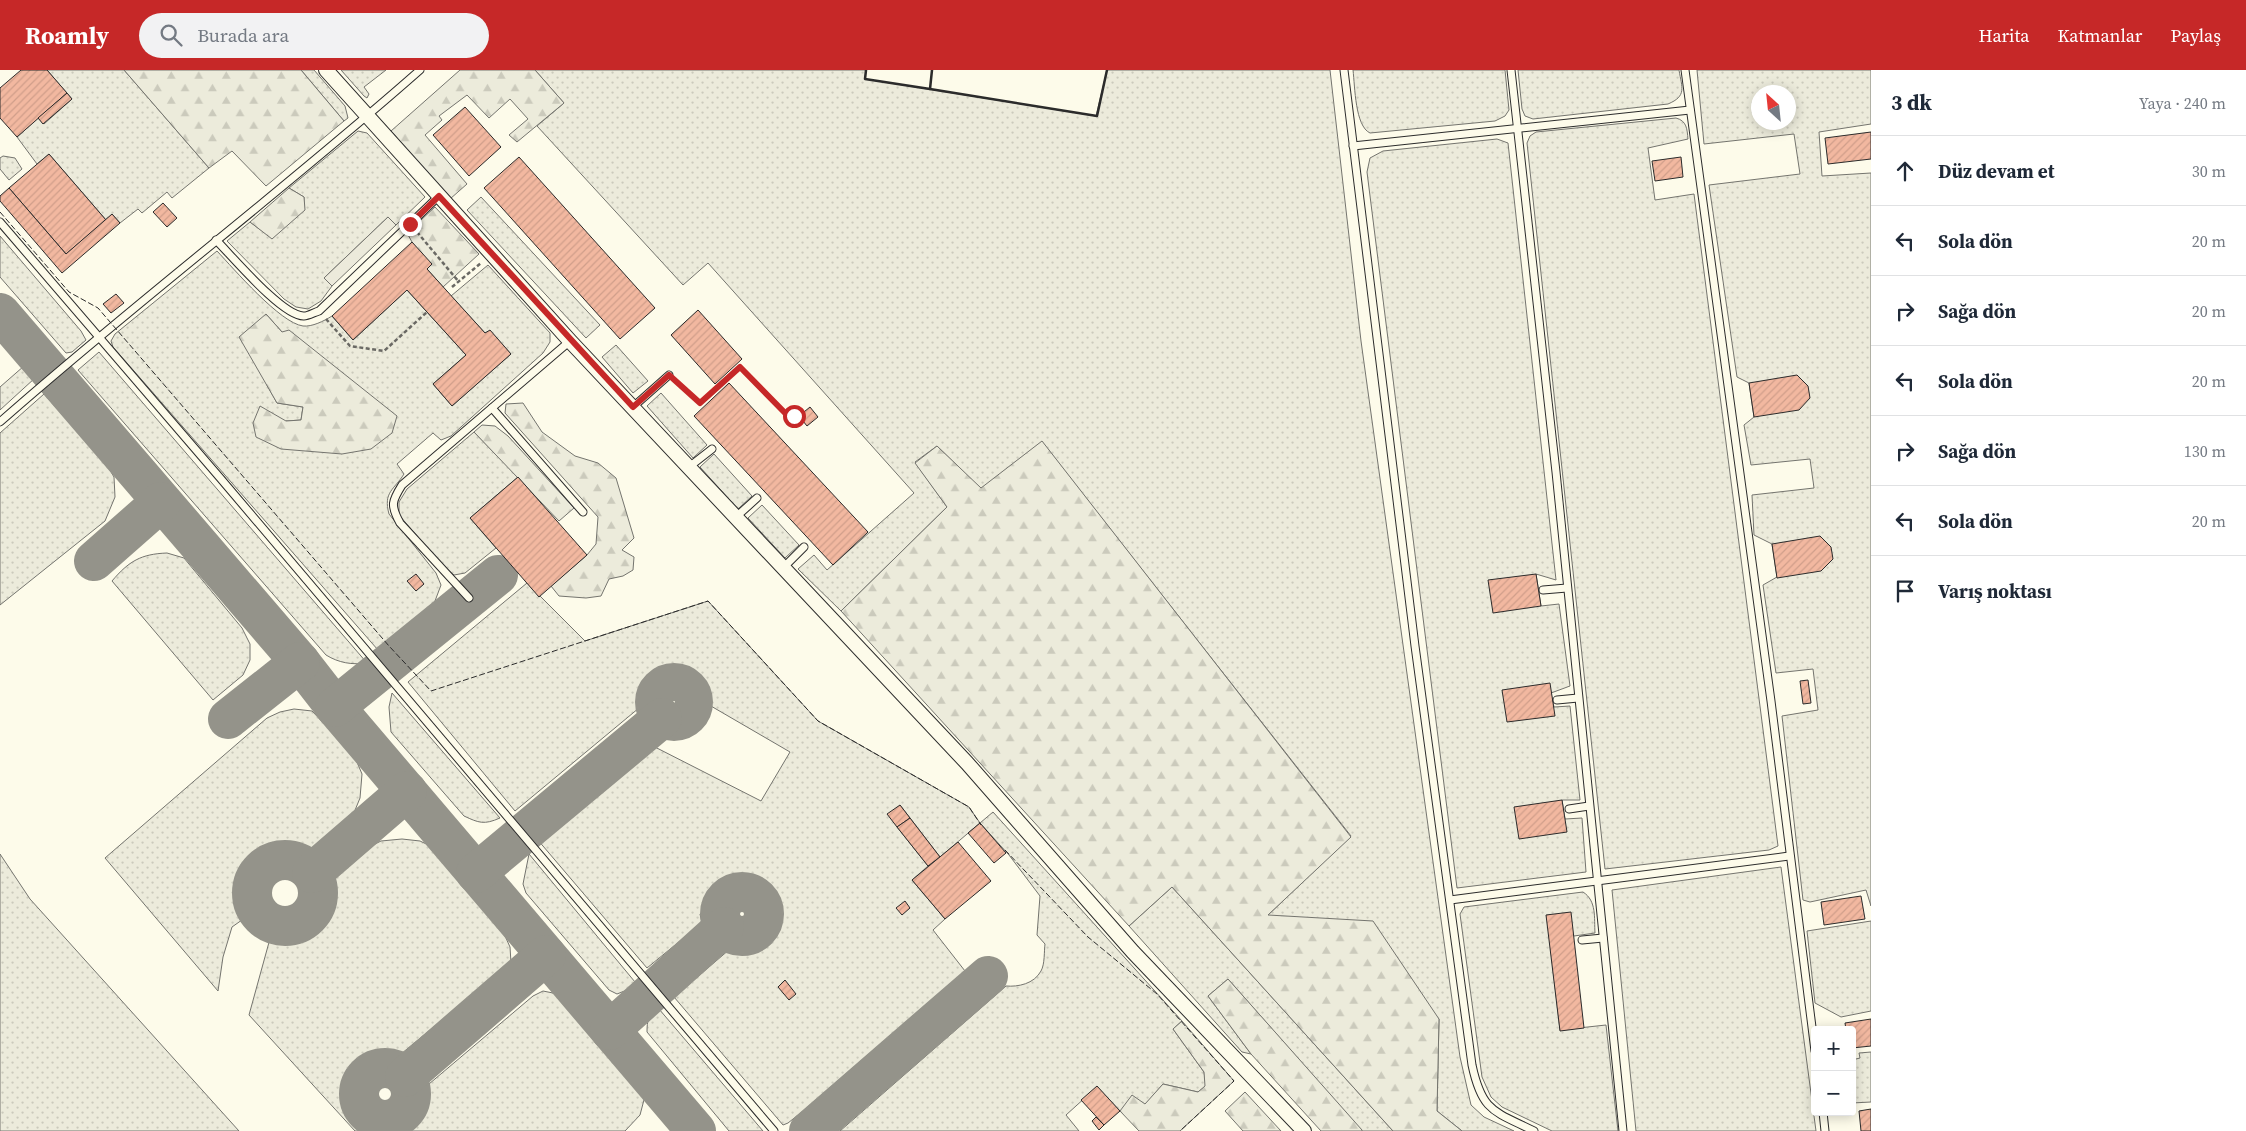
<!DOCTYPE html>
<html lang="tr">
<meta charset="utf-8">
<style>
:root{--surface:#fff;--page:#f2f2f3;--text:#1f2937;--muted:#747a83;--line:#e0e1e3;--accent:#c62828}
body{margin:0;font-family:"Source Serif 4",serif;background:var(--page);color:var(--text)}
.controls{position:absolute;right:15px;bottom:15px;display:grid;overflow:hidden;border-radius:5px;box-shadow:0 2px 12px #0003}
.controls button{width:45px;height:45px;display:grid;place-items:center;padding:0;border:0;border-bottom:1px solid var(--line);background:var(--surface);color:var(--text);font:25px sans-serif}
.compass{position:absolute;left:1751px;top:15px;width:45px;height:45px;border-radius:50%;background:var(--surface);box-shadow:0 2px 12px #0003;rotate:333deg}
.stop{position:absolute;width:15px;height:15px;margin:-11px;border:4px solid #c62828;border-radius:50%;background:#fff}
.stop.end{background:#c62828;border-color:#fff;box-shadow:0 1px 5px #0008}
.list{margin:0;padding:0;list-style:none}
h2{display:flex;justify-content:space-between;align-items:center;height:65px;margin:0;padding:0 20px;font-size:21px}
h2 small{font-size:16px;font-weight:400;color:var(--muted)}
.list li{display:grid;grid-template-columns:32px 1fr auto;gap:15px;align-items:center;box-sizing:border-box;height:70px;padding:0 20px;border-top:1px solid var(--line)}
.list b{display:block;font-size:19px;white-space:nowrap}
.list em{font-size:16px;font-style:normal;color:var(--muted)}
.icon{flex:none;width:28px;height:28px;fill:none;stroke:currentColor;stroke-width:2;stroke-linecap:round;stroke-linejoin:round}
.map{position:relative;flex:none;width:1871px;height:1061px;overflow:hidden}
header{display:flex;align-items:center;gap:30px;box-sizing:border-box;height:70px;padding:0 25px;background:var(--accent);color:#fff}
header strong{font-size:24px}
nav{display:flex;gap:28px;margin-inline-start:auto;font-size:18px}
.search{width:350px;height:45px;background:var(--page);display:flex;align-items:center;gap:12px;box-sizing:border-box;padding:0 18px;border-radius:28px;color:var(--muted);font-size:19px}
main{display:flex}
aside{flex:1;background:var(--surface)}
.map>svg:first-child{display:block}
.grass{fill:url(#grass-dots);stroke:#74746e;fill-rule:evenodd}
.forest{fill:url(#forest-firs);stroke:#74746e}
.parking{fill:#eceadb;stroke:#74746e}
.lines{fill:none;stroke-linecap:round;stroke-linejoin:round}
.taxiway{stroke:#94938a;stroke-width:40}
.building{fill:url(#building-hatch);stroke:#2b2b2b}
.lane-casing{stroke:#2b2b2b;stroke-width:9}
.street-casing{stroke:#2b2b2b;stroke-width:16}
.path{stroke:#6a6964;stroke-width:2.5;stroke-dasharray:4 2.5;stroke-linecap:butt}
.lane{stroke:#fdfbea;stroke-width:7}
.street{stroke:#fdfbea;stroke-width:14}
.fence{stroke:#2b2b2b;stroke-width:1;stroke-dasharray:6 2.5;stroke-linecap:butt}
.wall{stroke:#2b2b2b;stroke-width:2.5}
.route{stroke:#c62828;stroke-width:6}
</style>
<header>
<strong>Roamly</strong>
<div class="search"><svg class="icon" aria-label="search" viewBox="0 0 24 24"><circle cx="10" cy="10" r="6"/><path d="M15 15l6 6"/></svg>Burada ara</div>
<nav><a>Harita</a><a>Katmanlar</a><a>Paylaş</a></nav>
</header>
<main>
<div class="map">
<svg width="1871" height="1061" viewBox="0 0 1871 1061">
<defs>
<pattern id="grass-dots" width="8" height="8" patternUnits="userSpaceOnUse" patternTransform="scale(1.25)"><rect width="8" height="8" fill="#ecebdb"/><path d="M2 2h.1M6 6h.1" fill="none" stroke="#cbcabc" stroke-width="1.8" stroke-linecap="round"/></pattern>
<pattern id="forest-firs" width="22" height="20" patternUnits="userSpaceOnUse" patternTransform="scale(1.25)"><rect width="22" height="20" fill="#ecebdb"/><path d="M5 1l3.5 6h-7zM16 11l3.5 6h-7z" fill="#cbcabc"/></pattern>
<pattern id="building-hatch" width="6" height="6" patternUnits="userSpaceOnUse" patternTransform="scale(1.25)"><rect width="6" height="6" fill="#f2b8a0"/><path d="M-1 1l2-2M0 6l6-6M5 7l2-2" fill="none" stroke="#d09e8a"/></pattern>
</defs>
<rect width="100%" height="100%" fill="#fdfbea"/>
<!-- grass -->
<g class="grass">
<polygon points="47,0 124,0 209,98 172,128 167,122 142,143 138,139 120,153 112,144 106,150 49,84 37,94 17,67 38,48 44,54 72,29"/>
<polygon points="301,0 314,0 345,36 348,48 344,51"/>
<polygon points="341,0 386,0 364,17 369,24 367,28 364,26"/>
<polygon points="535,0 866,0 865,9 1096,46 1107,0 1330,0 1361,271 1460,987 1471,1035 1484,1047 1514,1061 1462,1061 1437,1041 1439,949 1267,846 1351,766 1042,372 981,419 937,376 915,392 947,437 841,541 798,499 814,485 827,500 914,423 708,193 683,215 537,56 564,33"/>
<path d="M1353 0H1505L1509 40 1505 46 1495 51 1370 63C1355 56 1355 17 1353 0Z"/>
<path d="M1518 0H1679C1682 18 1687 26 1668 34L1533 49 1525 46 1522 39Z"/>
<path d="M1697 0H1871V54L1819 62 1822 106 1871 103V836L1866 820 1810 832 1803 830 1782 646 1818 640 1813 599 1776 603 1763 515 1777 507 1772 474 1754 465 1752 425 1814 418 1810 389 1751 395 1744 355 1754 347 1749 313 1737 307 1709 115 1800 104 1794 64 1704 74ZM1758 22H1788V52H1758Z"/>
<path d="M1676 48C1687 51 1687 59 1688 69L1648 78 1655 130 1694 124 1778 776 1769 780 1605 799 1527 73 1530 66 1536 62Z"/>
<polygon points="358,61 367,63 425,127 396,155 388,147 324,208 332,216 321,231 308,239 296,237 284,229 227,171 250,152 272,168 304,140 304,127 289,118"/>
<polygon points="1497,69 1508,73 1556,510 1536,504 1541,536 1559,534 1570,616 1551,623 1554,637 1570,636 1580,730 1562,730 1565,749 1582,748 1586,802 1457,818 1367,102 1370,88 1383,81"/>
<polygon points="3,86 15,88 22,99 9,110 0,99 0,88"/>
<polygon points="481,127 600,255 586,268 467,140"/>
<polygon points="0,166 81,261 86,270 72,282 66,283 0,207"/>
<path d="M217 181C234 199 280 253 303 256 312 257 324 251 332 246L353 270 407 220 466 285 433 314 452 336 511 284 490 261 485 263 451 226 488 195 550 263V272L543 283 451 366 441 370 433 363 397 394 404 404C394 420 383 422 389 444L436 503 441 515 435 531 389 576 378 580 113 277 111 271 115 264ZM266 244 282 262 342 384 286 351 301 350 303 337 277 333 267 315Z"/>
<polygon points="616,275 648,311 633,323 602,287"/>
<path d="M99 282 367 593C352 595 339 593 326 585L78 300Z"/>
<polygon points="24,296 35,308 0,340 0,317"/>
<polygon points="661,323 707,375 693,388 647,336"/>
<polygon points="44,324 107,395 114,407 115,427 105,451 0,535 0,363"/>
<polygon points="474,362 518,407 470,448 496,478 465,503 454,505 443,496 399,445 399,432 407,419"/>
<polygon points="714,384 752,426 738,439 700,397"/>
<polygon points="762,435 799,475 785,488 748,448"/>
<path d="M167 483 184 488 242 558 250 574V590L243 605 213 630 112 511C129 491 141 484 167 483Z"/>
<path d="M527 513 585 571 708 531 818 651 969 737 980 753 993 742 1182 951 1173 959 1204 1002 1206 1016 1198 1022 1163 1014 1145 1035 1120 1041 1097 1017 1066 1045 1079 1061H840L1006 916C1018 917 1034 914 1041 901 1045 894 1044 881 1045 874L1037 865 1040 826 1009 785 980 753 940 787 900 735 897 757 928 796 912 810 945 849 933 860 965 901 803 1041 788 1053 783 1055 674 927 730 879H748L771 862 774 848 772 833 777 829 765 816 761 818C739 802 715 817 708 841L700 844 702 853 647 898 537 769 649 674 761 731 790 682 704 632C702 625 701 616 696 610 684 598 660 600 650 614 647 619 646 627 645 633L515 741 408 612Z"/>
<path d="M392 623 500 748C484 755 479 753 464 746L391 662 389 637Z"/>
<path d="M294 639 312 641 354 685 362 704 360 728 349 755 308 790 279 783C264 791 232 805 240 827 242 833 246 839 249 845L232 857 223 887 218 921 105 788 267 648 280 642Z"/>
<polygon points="402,769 420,771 439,780 501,857 510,877 511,893 401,984 369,989 356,1000 346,1018 348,1033 352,1043 349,1046 357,1057 363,1054 370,1059 378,1061 355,1061 249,945 271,865 289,867 306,859 319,847 327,830 324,813 357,783 381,771"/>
<polygon points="0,784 30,829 239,1061 0,1061"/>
<polygon points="529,784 635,912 627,920 617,924 609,920 526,823 523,814"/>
<polygon points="1781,797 1816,1061 1636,1061 1612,820"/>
<polygon points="1172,817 1393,1061 1362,1061 1228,909 1208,926 1251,984 1242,982 1129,856"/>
<path d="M1583 822C1597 831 1594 848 1595 863L1574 866 1547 845 1560 960 1606 955 1618 1061H1552L1502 1037 1491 1027 1482 1007 1460 844 1464 837Z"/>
<polygon points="1871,851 1871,941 1841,947 1815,933 1807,861"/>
<polygon points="543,921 558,924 645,1026 640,1045 625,1061 386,1061 401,1056 414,1047 429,1014 533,926"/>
<path d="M659 939 763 1061H729L647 962C647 951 648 944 659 939Z"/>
<polygon points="1871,982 1871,1032 1852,1033 1852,990 1860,988 1859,983"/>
</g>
<!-- forest -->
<g class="forest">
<polygon points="124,0 301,0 344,51 266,116 232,81 209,98"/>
<polygon points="460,0 535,0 564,33 517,72 509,65 528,49 510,29 489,48 467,25 439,46 442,50 425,65 467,114 450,129 391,61"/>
<polygon points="289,118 304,127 305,140 272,169 250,152"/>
<polygon points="435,137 479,184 443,217 427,199 407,163"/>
<polygon points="266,244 282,262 289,260 397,346 392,363 371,379 342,384 281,379 256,367 253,353 260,336 286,351 301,350 303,337 277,333 239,267"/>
<polygon points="523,333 542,362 575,386 598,393 616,408 634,468 622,480 634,487 633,500 623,506 609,509 601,526 586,528 559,526 551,516 587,485 596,474 598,447 505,343 506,334"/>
<polygon points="482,355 495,356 508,366 574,438 559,451 474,362"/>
<polygon points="1042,371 1351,767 1268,845 1373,851 1439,949 1437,1041 1462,1061 1393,1061 1172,817 1129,856 841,541 947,437 915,393 937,376 981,418"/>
<polygon points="1228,909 1362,1060 1362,1061 1321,1061 1251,984 1208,926"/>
<polygon points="1182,951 1234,1011 1180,1061 1139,1061 1120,1041 1132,1025 1145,1034 1163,1014 1198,1022 1205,1016 1204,1002 1173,959"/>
<polygon points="1245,1022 1281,1061 1243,1061 1225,1041"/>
</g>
<!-- parking -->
<polygon class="parking" points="388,147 396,155 332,216 324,208"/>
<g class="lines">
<!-- taxiway -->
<g class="taxiway">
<polyline points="0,243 300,592 335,637 696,1061"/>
<polyline points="94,491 161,432"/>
<circle cx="674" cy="632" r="19"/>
<polyline points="335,637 498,505"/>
<polyline points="228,649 300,592"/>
<circle cx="285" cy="823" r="33"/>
<polyline points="312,803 407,721"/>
<polyline points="476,803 662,648"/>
<circle cx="742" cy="844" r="22"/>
<polyline points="610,960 724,857"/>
<circle cx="385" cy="1024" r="26"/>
<polyline points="405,1007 546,885"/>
<polyline points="809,1061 988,906"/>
</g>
</g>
<!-- building -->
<g class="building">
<polygon points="21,0 47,0 67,23 17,67 0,48 0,18"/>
<polygon points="67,23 72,29 43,54 38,48"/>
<polygon points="465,37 501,77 469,106 433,65"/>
<polygon points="1871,62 1871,89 1828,94 1825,68"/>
<polygon points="49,84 106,150 66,184 9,118"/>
<polygon points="519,87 655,238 620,269 484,118"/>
<polygon points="1681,87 1683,107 1655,111 1652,91"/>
<polygon points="9,118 66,184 112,144 120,153 62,203 0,131 0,126"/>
<polygon points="163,133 177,148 167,157 153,142"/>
<polygon points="412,172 432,194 427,199 485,263 490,260 511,284 452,336 433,314 466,285 407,220 353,270 332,246"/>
<polygon points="116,224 124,233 111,243 103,234"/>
<polygon points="698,240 742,289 715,314 671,265"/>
<polygon points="1797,305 1808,316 1810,328 1799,340 1754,347 1749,313"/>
<polygon points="729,313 868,462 833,495 694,346"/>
<polygon points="810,337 818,347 807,356 799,346"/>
<polygon points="518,407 587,485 539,527 470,448"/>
<polygon points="1820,466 1831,477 1833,489 1821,501 1777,508 1772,474"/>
<polygon points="416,504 424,514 416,521 407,511"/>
<polygon points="1536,504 1541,536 1493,543 1488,510"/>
<polygon points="1808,610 1811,633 1803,634 1800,611"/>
<polygon points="1550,613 1555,646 1507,652 1502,620"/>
<polygon points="1562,730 1567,762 1519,769 1514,737"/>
<polygon points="900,735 910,748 897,757 887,744"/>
<polygon points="910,748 940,787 928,796 897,757"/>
<polygon points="980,753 1006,783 994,793 968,763"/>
<polygon points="958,772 991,811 945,849 912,810"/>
<polygon points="1861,826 1865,849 1824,855 1821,832"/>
<polygon points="905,831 910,838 902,845 896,838"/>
<polygon points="1571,842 1584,958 1560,961 1546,845"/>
<polygon points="785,910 796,924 789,930 778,917"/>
<polygon points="1871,949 1871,976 1852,978 1852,960 1846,960 1845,953"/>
<polygon points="1097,1016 1120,1041 1104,1055 1081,1030"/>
<polygon points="1871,1039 1871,1061 1861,1061 1859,1041"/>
<polygon points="1096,1047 1104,1055 1099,1060 1092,1051"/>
</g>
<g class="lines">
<defs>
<g id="lane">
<path d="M1344 0 1415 576 1472 995C1482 1042 1494 1041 1534 1061"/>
<polyline points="1511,0 1556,402 1623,1061"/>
<polyline points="1685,0 1771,631 1815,981"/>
<polyline points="1353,76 1690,40"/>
<polyline points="0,152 221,409 774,1061"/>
<path d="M216 170C232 186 283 247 304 246 308 246 315 242 319 241L439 126"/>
<polyline points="633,337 669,305"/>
<polyline points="492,338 583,442"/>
<path d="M0 352C137 231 283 121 420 0"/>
<polyline points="689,397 712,379"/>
<polyline points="736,447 757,428"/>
<polyline points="784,497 804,477"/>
<polyline points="1543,520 1567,518"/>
<path d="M469 528 400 453C390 435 392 431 402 415L570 271"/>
<polyline points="1557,630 1578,628"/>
<polyline points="1569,739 1589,736"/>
<polyline points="1450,830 1789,786"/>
<polyline points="1582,870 1603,868"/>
<polyline points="1823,1042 1825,1061"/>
</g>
<polyline id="street" points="326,0 570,271 967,693 1133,882 1304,1061"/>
</defs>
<!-- lane casing -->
<use href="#lane" class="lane-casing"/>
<!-- street casing -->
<use href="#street" class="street-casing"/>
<!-- path -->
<g class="path">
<polyline points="417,162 459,212"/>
<polyline points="452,217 481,193"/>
<polyline points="326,249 350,276 384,281 427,242"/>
<polyline points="677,312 700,333 740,297 789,347 794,346"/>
</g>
<!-- lane -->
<use href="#lane" class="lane"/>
<!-- street -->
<use href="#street" class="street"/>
<!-- fence -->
<g class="fence">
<polyline points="0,142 69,222 98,238 389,576 431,621 708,531 818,651 969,737 981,755"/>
<polyline points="1005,780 1088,867 1157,924 1234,1011 1180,1061"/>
</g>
<!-- wall -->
<g class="wall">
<polyline points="866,0 865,9 930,19 932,0"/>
<polyline points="930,19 1097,46 1107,0"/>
</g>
</g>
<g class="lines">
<!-- route -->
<polyline class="route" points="410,154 439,126 633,337 669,305 700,333 740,297 789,347 794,346"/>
</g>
</svg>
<div class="controls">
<button>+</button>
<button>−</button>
</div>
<svg class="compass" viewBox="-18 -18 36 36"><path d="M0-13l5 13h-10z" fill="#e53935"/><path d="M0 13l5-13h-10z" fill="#747a83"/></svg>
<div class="stop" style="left:794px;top:346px"></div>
<div class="stop end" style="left:410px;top:154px"></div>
</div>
<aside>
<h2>3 dk<small>Yaya · 240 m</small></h2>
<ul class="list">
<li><svg class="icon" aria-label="ahead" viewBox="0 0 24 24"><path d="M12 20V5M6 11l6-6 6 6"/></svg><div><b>Düz devam et</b></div><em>30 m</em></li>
<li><svg class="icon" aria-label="left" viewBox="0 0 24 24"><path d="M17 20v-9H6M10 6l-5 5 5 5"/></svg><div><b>Sola dön</b></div><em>20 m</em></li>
<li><svg class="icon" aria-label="right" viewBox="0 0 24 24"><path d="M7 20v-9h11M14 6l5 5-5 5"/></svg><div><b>Sağa dön</b></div><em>20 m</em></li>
<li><svg class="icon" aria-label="left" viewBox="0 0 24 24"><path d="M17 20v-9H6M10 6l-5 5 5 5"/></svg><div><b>Sola dön</b></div><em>20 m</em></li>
<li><svg class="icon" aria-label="right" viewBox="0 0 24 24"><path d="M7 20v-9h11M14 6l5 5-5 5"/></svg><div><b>Sağa dön</b></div><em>130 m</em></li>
<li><svg class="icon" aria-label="left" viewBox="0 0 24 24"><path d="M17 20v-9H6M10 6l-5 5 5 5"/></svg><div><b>Sola dön</b></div><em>20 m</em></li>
<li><svg class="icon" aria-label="arrive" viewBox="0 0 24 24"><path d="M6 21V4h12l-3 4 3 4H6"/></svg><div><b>Varış noktası</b></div></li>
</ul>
</aside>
</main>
